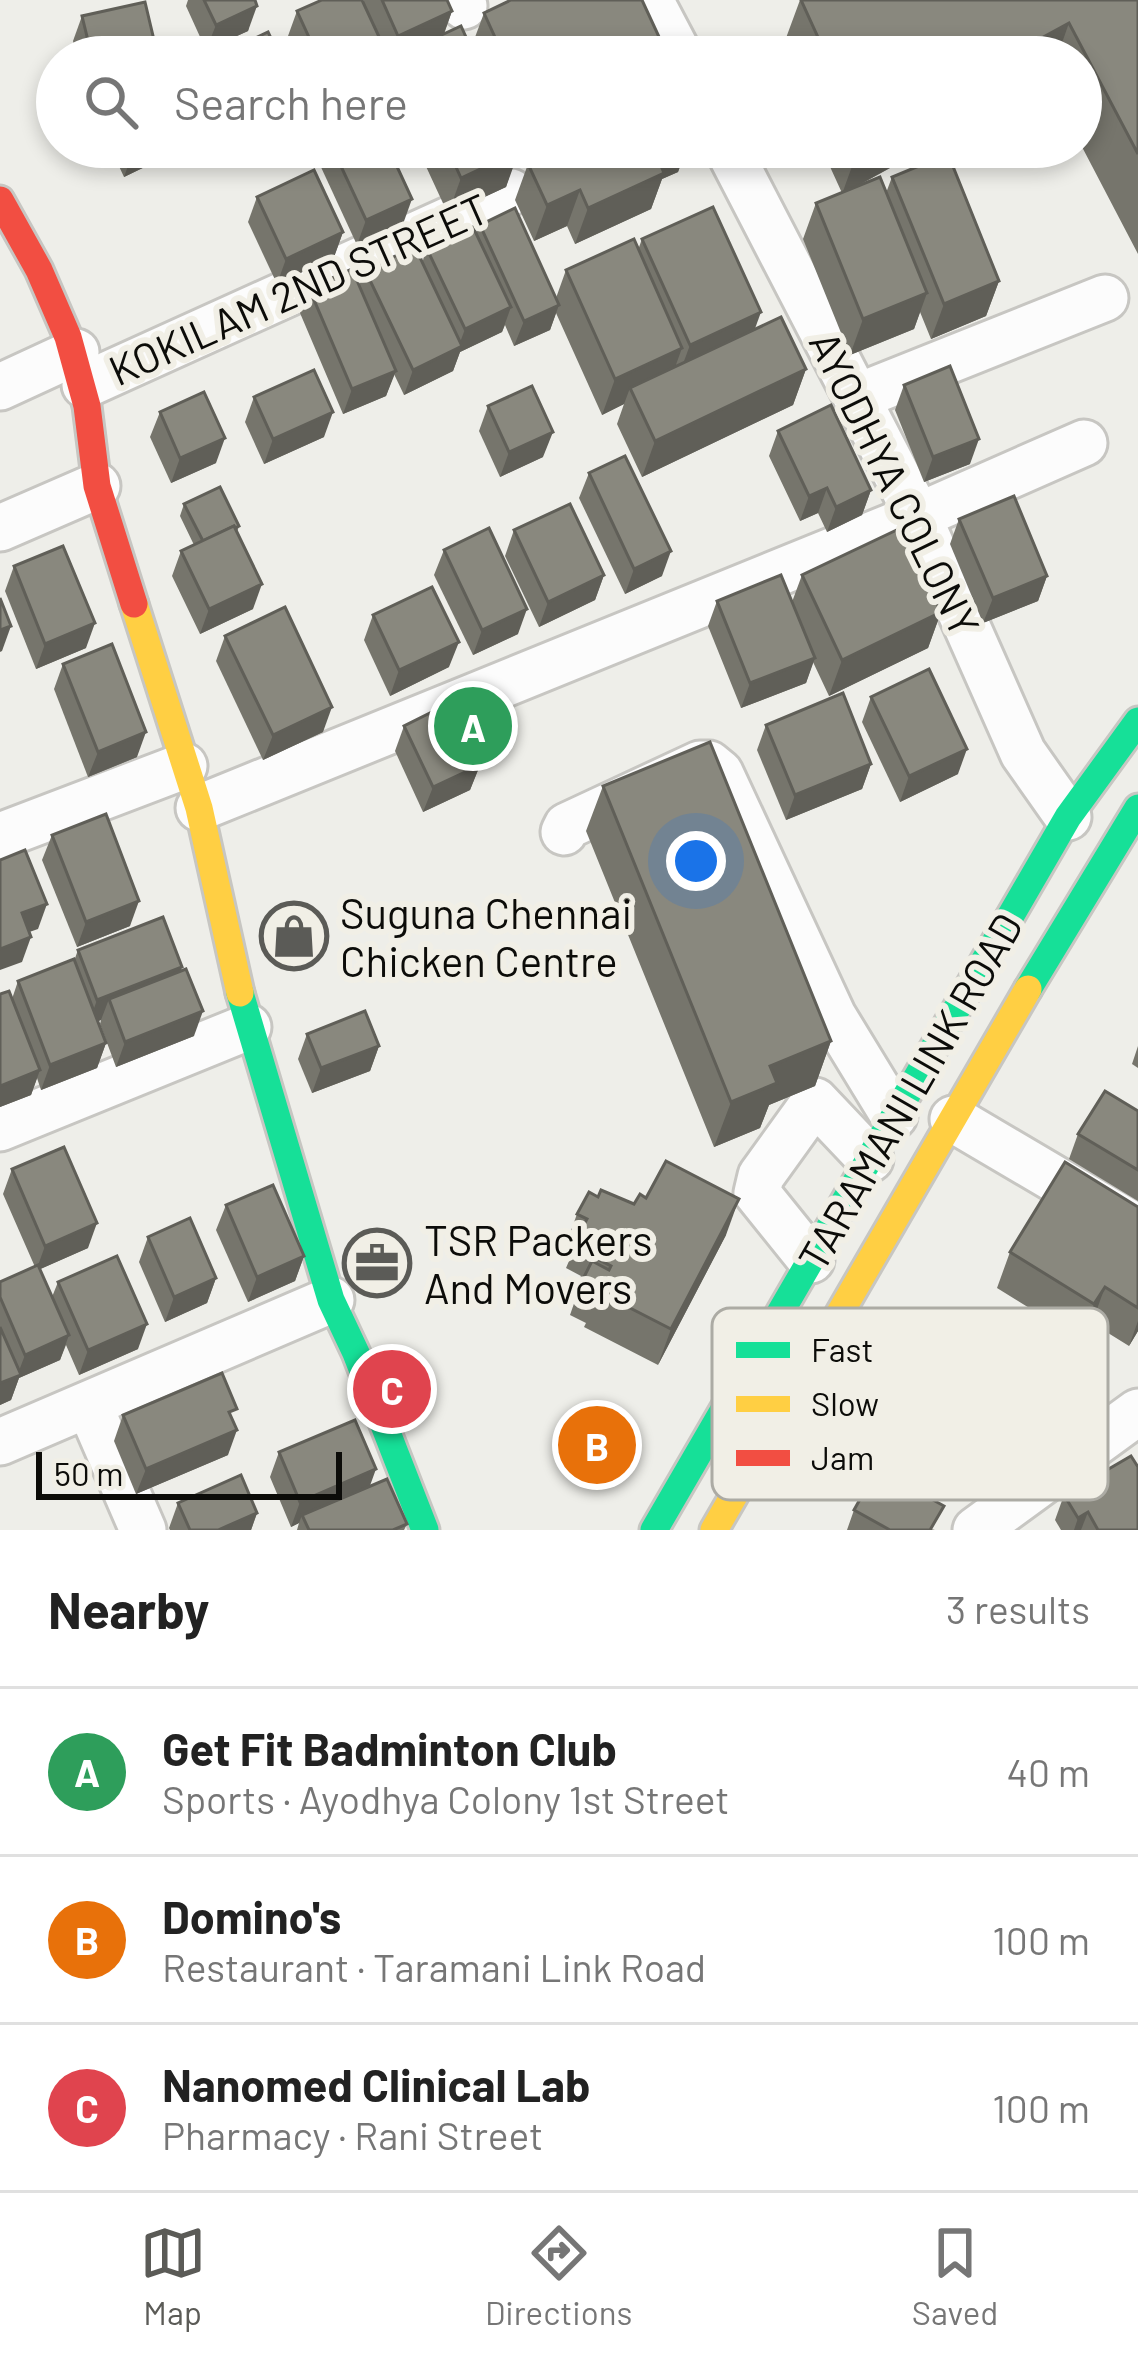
<!DOCTYPE html>
<meta charset="utf-8">
<style>
:root{--surface:#fff;--page:#f2f2f2;--text:#222;--muted:#767676;--line:#e0e0e0;--accent:#5b5b57}
body{margin:0;font-family:Barlow,sans-serif;background:var(--page);color:var(--text)}
.scale{position:absolute;left:36px;bottom:30px;width:306px;box-sizing:border-box;padding-left:12px;border:6px solid #0c0c09;border-top:0;font-size:33px;line-height:42px;white-space:nowrap;color:#0c0c09;-webkit-text-stroke:9px #f1efe6;paint-order:stroke}
.you{position:absolute;left:696px;top:861px;width:42px;height:42px;margin:-30px;border:9px solid #fff;border-radius:50%;background:#1a73e8;box-shadow:0 0 0 18px #1a73e833}
.badge{display:grid;place-items:center;width:78px;height:78px;border-radius:50%;background:var(--accent);color:#fff;font-size:39px;font-weight:700}
.pin{position:absolute;translate:-50% -50%;border:6px solid #fff;box-shadow:0 3px 12px #0006}
.list{margin:0;padding:0;list-style:none}
h2{display:flex;justify-content:space-between;align-items:center;height:156px;margin:0;padding:0 48px;font-size:51px}
h2 small{font-size:39px;font-weight:400;color:var(--muted)}
.list li{display:grid;grid-template-columns:78px 1fr auto;gap:36px;align-items:center;box-sizing:border-box;height:168px;padding:0 48px;border-top:3px solid var(--line)}
.list b{display:block;font-size:45px;white-space:nowrap}
.list p{margin:0;font-size:39px;white-space:nowrap;color:var(--muted)}
.list em{font-size:39px;font-style:normal;color:var(--muted)}
.icon{flex:none;width:66px;height:66px;fill:none;stroke:currentColor;stroke-width:2;stroke-linecap:round;stroke-linejoin:round}
.map{position:relative;flex:none;width:1138px;height:1530px;overflow:hidden}
.search{position:absolute;background:var(--surface);box-shadow:0 6px 18px #0003;left:36px;right:36px;top:36px;height:132px;display:flex;align-items:center;gap:30px;box-sizing:border-box;padding:0 42px;border-radius:66px;color:var(--muted);font-size:45px}
.sheet{height:660px;background:var(--surface)}
nav{display:flex;justify-content:space-around;align-items:center;box-sizing:border-box;height:168px;border-top:3px solid var(--line);background:var(--surface);font-size:33px;color:var(--muted)}
nav a{display:grid;justify-items:center;gap:6px}
nav .on{color:var(--accent)}
.map>svg:first-child{display:block}
.lines{fill:none;stroke-linecap:round;stroke-linejoin:round}
.street-casing{stroke:#c7c6c2;stroke-width:51}
.fast-casing{stroke:#c7c6c2;stroke-width:33}
.slow-casing{stroke:#c7c6c2;stroke-width:33}
.jam-casing{stroke:#c7c6c2;stroke-width:33}
.street{stroke:#fcfcfc;stroke-width:45}
.fast{stroke:#16e098;stroke-width:27}
.slow{stroke:#ffcf43;stroke-width:27}
.jam{stroke:#f24e42;stroke-width:27}
.wall{fill:#76756c}
.shaded-wall{fill:#605f58}
.building{fill:#89887e;stroke:#605f58;stroke-width:3}
.labels{text-anchor:middle;dominant-baseline:central;stroke-width:12;stroke-linejoin:round;paint-order:stroke}
.street-label{font-size:42px;fill:#0c0c09;stroke:#f1efe6}
.poi-label{font-size:42px;fill:#0c0c09;stroke:#f1efe6;text-anchor:start}
.key{fill:#f1efe6;stroke:#acaba4;stroke-width:3}
.key-label{font-size:33px;fill:#0c0c09}
</style>
<div class="map">
<svg width="1138" height="1530" viewBox="0 0 1138 1530">
<rect width="100%" height="100%" fill="#eeeee9"/>
<g class="lines">
<defs>
<g id="street">
<polyline points="461,0 464,6"/>
<polyline points="650,0 680,57"/>
<polyline points="727,147 918,516 1023,753 1068,817"/>
<polyline points="85,385 511,192"/>
<polyline points="0,387 76,352"/>
<polyline points="857,397 1105,298"/>
<polyline points="0,528 97,486"/>
<polyline points="199,808 918,516 1084,443"/>
<polyline points="564,832 567,826 700,764 709,764 720,773 833,1016 894,1116"/>
<polyline points="0,836 184,766"/>
<polyline points="953,1119 1138,1228"/>
<polyline points="0,1128 248,1027"/>
<polyline points="811,1260 757,1193 761,1176 815,1101 870,1159"/>
<polyline points="89,1405 143,1530"/>
<polyline points="0,1442 331,1300"/>
<polyline points="976,1530 1138,1412"/>
</g>
<g id="fast">
<polyline points="1028,989 1138,808"/>
<polyline points="240,993 331,1300 356,1353 425,1530"/>
<polyline points="654,1530 1068,817 1138,721"/>
</g>
<g id="slow">
<polyline points="134,604 199,808 240,993"/>
<polyline points="714,1530 1028,989"/>
</g>
<polyline id="jam" points="0,200 39,270 68,337 87,406 97,486 134,604"/>
</defs>
<!-- street casing -->
<use href="#street" class="street-casing"/>
<!-- fast casing -->
<use href="#fast" class="fast-casing"/>
<!-- slow casing -->
<use href="#slow" class="slow-casing"/>
<!-- jam casing -->
<use href="#jam" class="jam-casing"/>
<!-- street -->
<use href="#street" class="street"/>
<!-- fast -->
<use href="#fast" class="fast"/>
<!-- slow -->
<use href="#slow" class="slow"/>
<!-- jam -->
<use href="#jam" class="jam"/>
</g>
<!-- wall -->
<g class="wall">
<polygon points="188,0 255,0 248,31 206,50 186,6"/>
<polygon points="364,0 447,0 452,11 444,34 471,48 484,13 664,57 401,57 402,55 387,57 381,42 375,57 298,57 288,36 297,11 363,3"/>
<polygon points="800,0 1138,0 1138,254 1081,145 1081,57 779,57"/>
<polygon points="82,16 158,57 77,57 73,41"/>
<polygon points="110,147 186,147 124,177"/>
<polygon points="316,147 388,147 403,224 357,245 314,152"/>
<polygon points="417,147 521,147 518,149 506,187 448,214"/>
<polygon points="535,147 687,147 678,172 662,179 651,209 575,244 567,226 534,241 515,200 528,164 532,162 530,159"/>
<polygon points="821,147 928,147 854,188 886,193 892,177 999,281 986,316 931,339 920,312 914,329 850,355 803,239 816,203 842,193"/>
<polygon points="257,197 343,232 334,257 277,284 248,222"/>
<polygon points="480,225 556,298 566,270 638,250 642,239 806,369 793,405 642,477 617,424 624,404 602,415 556,313 550,330 514,346 505,325 502,332 460,352 453,371 404,395 394,374 386,396 343,414 300,313 309,288 359,286 365,270 422,263 427,249 476,234"/>
<polygon points="904,385 970,464 924,482 895,410"/>
<polygon points="254,397 324,437 264,464 245,422"/>
<polygon points="488,406 543,457 500,477 479,431"/>
<polygon points="160,412 216,463 171,483 150,437"/>
<polygon points="778,431 871,490 862,515 827,532 818,513 800,521 769,456"/>
<polygon points="589,473 662,576 625,594 579,498"/>
<polygon points="184,504 239,526 237,532 253,609 200,634 172,576 181,551 194,545 180,516"/>
<polygon points="959,519 1047,576 1038,601 983,623 950,544"/>
<polygon points="514,530 604,575 595,600 539,627 505,556"/>
<polygon points="444,550 518,634 473,655 434,575"/>
<polygon points="14,566 86,648 36,669 5,591"/>
<polygon points="802,575 941,612 928,648 829,696 813,662 806,683 741,708 708,626 717,601 792,602"/>
<polygon points="373,615 449,667 390,696 364,640"/>
<polygon points="225,636 323,732 263,760 216,661"/>
<polygon points="63,664 137,757 88,777 54,689"/>
<polygon points="871,697 958,774 900,802 862,722"/>
<polygon points="766,725 871,764 862,789 786,820 757,750"/>
<polygon points="404,726 480,765 470,790 423,812 395,751"/>
<polygon points="603,786 831,1041 815,1086 769,1105 760,1128 714,1147 586,831"/>
<polygon points="52,835 130,926 77,947 42,860"/>
<polygon points="78,950 180,971 194,1036 116,1067 100,1024 101,1020 98,1021 106,1043 97,1068 41,1090 37,1078 31,1095 0,1107 0,994 12,999 18,981 74,961"/>
<polygon points="307,1034 379,1046 370,1071 312,1093 298,1059"/>
<polygon points="1138,1046 1138,1068 1132,1064"/>
<polygon points="1138,1111 1138,1201 1069,1159 1078,1134"/>
<polygon points="12,1169 88,1248 40,1269 52,1297 58,1282 138,1349 79,1375 66,1345 60,1360 19,1378 11,1400 0,1405 0,1282 35,1267 3,1194"/>
<polygon points="598,1197 634,1204 726,1235 658,1365 584,1327 586,1323 570,1315 578,1292 575,1290 581,1276 566,1268 572,1254 564,1250 577,1214"/>
<polygon points="226,1205 304,1256 295,1281 248,1302 216,1230"/>
<polygon points="1138,1207 1138,1331 1129,1346 1092,1323 1081,1340 997,1288 1010,1252"/>
<polygon points="148,1237 216,1278 207,1303 165,1322 139,1262"/>
<polygon points="913,1404 1009,1449 983,1497 940,1474 936,1481 900,1461 910,1433 904,1429"/>
<polygon points="123,1415 228,1455 136,1494 114,1441"/>
<polygon points="279,1452 370,1486 407,1524 404,1530 297,1530 299,1523 291,1527 270,1477"/>
<polygon points="1064,1495 1138,1530 1061,1530 1055,1520"/>
<polygon points="178,1503 257,1513 251,1530 170,1530 169,1528"/>
<polygon points="854,1510 935,1530 847,1530"/>
</g>
<!-- shaded-wall -->
<g class="shaded-wall">
<polygon points="257,6 248,31 206,50 216,25"/>
<polygon points="452,11 443,36 398,57 391,57 398,36"/>
<polygon points="1069,23 1057,57 1007,57"/>
<polygon points="381,41 375,57 347,57"/>
<polygon points="143,147 186,147 124,177 133,152"/>
<polygon points="667,147 687,147 678,172 662,179 651,209 575,244 588,208 655,152"/>
<polygon points="859,147 928,147 842,194"/>
<polygon points="519,151 506,187 448,214 461,178"/>
<polygon points="580,190 567,226 534,241 547,205"/>
<polygon points="412,199 403,224 357,245 366,220"/>
<polygon points="343,232 334,257 277,284 286,259"/>
<polygon points="999,281 986,316 931,339 944,304"/>
<polygon points="927,293 914,329 850,355 863,319"/>
<polygon points="559,305 550,330 514,346 524,321"/>
<polygon points="511,307 502,332 460,352 453,371 404,395 413,370 458,348 465,329"/>
<polygon points="761,312 748,348 677,380 690,345"/>
<polygon points="682,348 669,384 630,388 624,404 602,415 615,379"/>
<polygon points="806,369 793,405 642,477 655,441"/>
<polygon points="396,371 386,396 343,414 352,389"/>
<polygon points="333,412 324,437 264,464 273,439"/>
<polygon points="553,432 543,457 500,477 509,452"/>
<polygon points="225,438 216,463 171,483 180,458"/>
<polygon points="979,439 970,464 924,482 933,457"/>
<polygon points="827,488 818,513 800,521 809,496"/>
<polygon points="871,490 862,515 827,532 836,507"/>
<polygon points="671,551 662,576 625,594 634,569"/>
<polygon points="604,575 595,600 539,627 548,602"/>
<polygon points="1047,576 1038,601 983,623 993,598"/>
<polygon points="262,584 253,609 200,634 209,609"/>
<polygon points="527,609 518,634 473,655 482,630"/>
<polygon points="941,612 928,648 829,696 842,660"/>
<polygon points="95,623 86,648 36,669 45,644"/>
<polygon points="11,626 2,651 0,652 0,630"/>
<polygon points="459,642 449,667 390,696 399,670"/>
<polygon points="815,658 806,683 741,708 750,683"/>
<polygon points="332,707 323,732 263,760 273,735"/>
<polygon points="146,732 137,757 88,777 98,752"/>
<polygon points="967,749 958,774 900,802 909,776"/>
<polygon points="871,764 862,789 786,820 795,795"/>
<polygon points="480,765 470,790 423,812 433,787"/>
<polygon points="139,901 130,926 77,947 86,922"/>
<polygon points="47,904 38,929 12,938 22,913"/>
<polygon points="31,937 22,962 0,970 0,949"/>
<polygon points="182,967 173,992 109,999 101,1020 88,1025 97,1000"/>
<polygon points="203,1011 194,1036 116,1067 125,1042"/>
<polygon points="831,1041 815,1086 769,1105 760,1128 714,1147 731,1102 770,1066"/>
<polygon points="106,1043 97,1068 41,1090 50,1065"/>
<polygon points="379,1046 370,1071 312,1093 321,1068"/>
<polygon points="40,1070 31,1095 0,1107 0,1086"/>
<polygon points="739,1199 726,1235 658,1365 671,1329"/>
<polygon points="97,1223 88,1248 36,1271 45,1246"/>
<polygon points="304,1256 295,1281 248,1302 257,1277"/>
<polygon points="216,1278 207,1303 165,1322 174,1297"/>
<polygon points="1105,1287 1092,1323 1081,1340 1094,1304"/>
<polygon points="1138,1321 1138,1331 1129,1346"/>
<polygon points="147,1324 138,1349 79,1375 88,1350"/>
<polygon points="69,1335 60,1360 19,1378 11,1400 0,1405 0,1383 17,1376 25,1355"/>
<polygon points="1018,1424 1009,1449 983,1497 992,1472"/>
<polygon points="237,1430 228,1455 136,1494 146,1469"/>
<polygon points="376,1469 367,1494 302,1515 299,1523 291,1527 300,1502"/>
<polygon points="1088,1512 1081,1530 1074,1530 1078,1518"/>
<polygon points="257,1513 251,1530 218,1530"/>
</g>
<!-- building -->
<g class="building">
<polygon points="204,0 255,0 257,6 216,25"/>
<polygon points="322,0 362,0 381,41 347,57 318,57 297,11"/>
<polygon points="382,0 447,0 452,11 398,36"/>
<polygon points="511,0 642,0 666,52 654,57 504,57 484,13"/>
<polygon points="801,0 1138,0 1138,154 1069,23 1007,57 827,57"/>
<polygon points="145,2 158,57 92,57 82,16"/>
<polygon points="461,26 475,57 405,57 403,53"/>
<polygon points="268,32 280,57 215,57"/>
<polygon points="332,147 388,147 412,199 366,220"/>
<polygon points="447,147 517,147 519,151 461,178"/>
<polygon points="554,147 667,147 655,152 664,173 588,208 580,190 547,205 528,164 556,151"/>
<polygon points="948,154 999,281 944,304 892,177"/>
<polygon points="314,170 343,232 286,259 257,197"/>
<polygon points="880,177 927,293 863,319 816,203"/>
<polygon points="713,207 761,312 690,345 642,239"/>
<polygon points="515,208 559,305 524,321 480,225"/>
<polygon points="473,227 511,307 465,329 427,249"/>
<polygon points="634,239 682,348 615,379 566,270"/>
<polygon points="415,247 462,346 413,370 365,270"/>
<polygon points="352,269 396,371 352,389 309,288"/>
<polygon points="781,317 806,369 655,441 630,388"/>
<polygon points="950,366 979,439 933,457 904,385"/>
<polygon points="314,370 333,412 273,439 254,397"/>
<polygon points="532,386 553,432 509,452 488,406"/>
<polygon points="204,392 225,438 180,458 160,412"/>
<polygon points="831,405 871,490 836,507 827,488 809,496 778,431"/>
<polygon points="625,456 671,551 634,569 589,473"/>
<polygon points="220,487 239,526 235,528 234,526 203,541 184,504"/>
<polygon points="1014,496 1047,576 993,598 959,519"/>
<polygon points="570,504 604,575 548,602 514,530"/>
<polygon points="234,526 262,584 209,609 181,551"/>
<polygon points="489,528 527,609 482,630 444,550"/>
<polygon points="901,528 941,612 842,660 802,575"/>
<polygon points="63,546 95,623 45,644 14,566"/>
<polygon points="781,575 815,658 750,683 717,601"/>
<polygon points="432,587 459,642 399,670 373,615"/>
<polygon points="0,598 11,626 0,630"/>
<polygon points="285,607 332,707 273,735 225,636"/>
<polygon points="112,644 146,732 98,752 63,664"/>
<polygon points="929,669 967,749 909,776 871,697"/>
<polygon points="843,693 871,764 795,795 766,725"/>
<polygon points="450,703 480,765 433,787 404,726"/>
<polygon points="710,742 831,1041 770,1066 777,1083 731,1102 603,786"/>
<polygon points="106,814 139,901 86,922 52,835"/>
<polygon points="25,850 47,904 22,913 31,937 0,949 0,860"/>
<polygon points="163,917 182,967 97,1000 78,950"/>
<polygon points="74,959 106,1043 50,1065 18,981"/>
<polygon points="186,969 203,1011 125,1042 109,999"/>
<polygon points="9,991 40,1070 0,1086 0,994"/>
<polygon points="365,1011 379,1046 321,1068 307,1034"/>
<polygon points="1105,1091 1138,1111 1138,1170 1078,1134"/>
<polygon points="64,1147 97,1223 45,1246 12,1169"/>
<polygon points="666,1161 739,1199 671,1329 597,1291 599,1288 583,1279 592,1261 609,1270 611,1266 588,1254 595,1241 580,1232 587,1219 577,1214 589,1192 598,1197 601,1190 634,1204 640,1194 646,1198"/>
<polygon points="1065,1162 1138,1207 1138,1308 1105,1287 1094,1304 1010,1252"/>
<polygon points="273,1185 304,1256 257,1277 226,1205"/>
<polygon points="190,1218 216,1278 174,1297 148,1237"/>
<polygon points="117,1256 147,1324 88,1350 58,1282"/>
<polygon points="38,1265 69,1335 25,1355 0,1297 0,1282"/>
<polygon points="0,1327 21,1375 0,1383"/>
<polygon points="222,1373 237,1409 229,1412 237,1430 146,1469 123,1415"/>
<polygon points="355,1420 376,1469 300,1502 279,1452"/>
<polygon points="1131,1456 1138,1467 1138,1530 1098,1530 1088,1512 1078,1518 1064,1495"/>
<polygon points="877,1469 944,1506 930,1530 890,1530 854,1510"/>
<polygon points="241,1475 257,1513 218,1530 190,1530 178,1503"/>
<polygon points="387,1479 407,1524 393,1530 309,1530 302,1515"/>
</g>
<!-- icons -->
<defs>
<symbol id="shop-ring" viewBox="-11 -11 22 22"><circle r="9.5" fill="#f1efe6" stroke="#5b5b57" stroke-width="1.5"/><path d="M-5-2.5h2.3a2.7 3.5 0 0 1 5.4 0H5L5.5 6h-11ZM-1.5-2.5h3a1.5 2.3 0 0 0-3 0Z" fill="#5b5b57"/></symbol>
<symbol id="office-ring" viewBox="-11 -11 22 22"><circle r="9.5" fill="#f1efe6" stroke="#5b5b57" stroke-width="1.5"/><path d="M-6-3h4V-5.5h4V-3h4V5H-6ZM-1-4.5V-3h2v-1.5ZM-6 0V1H6V0Z" fill="#5b5b57"/></symbol>
</defs>
<g fill-rule="evenodd">
<use href="#shop-ring" x="256" y="898" width="76" height="76"/>
<use href="#office-ring" x="339" y="1225" width="76" height="76"/>
</g>
<g class="labels">
<!-- street labels -->
<g class="street-label">
<text transform="translate(298 288) rotate(-24)">KOKILAM 2ND STREET</text>
<text transform="translate(896 483) rotate(64)">AYODHYA COLONY</text>
<text transform="translate(909 1091) rotate(-60)">TARAMANI LINK ROAD</text>
</g>
<!-- poi labels -->
<g class="poi-label">
<text x="340" y="912">Suguna Chennai<tspan x="340" dy="48">Chicken Centre</tspan></text>
<text x="424" y="1239">TSR Packers<tspan x="424" dy="48">And Movers</tspan></text>
</g>
</g>
<!-- legend -->
<rect x="712" y="1308" width="396" height="192" rx="18" class="key"/>
<rect x="736" y="1342" width="54" height="16" fill="#16e098"/>
<rect x="736" y="1396" width="54" height="16" fill="#ffcf43"/>
<rect x="736" y="1450" width="54" height="16" fill="#f24e42"/>
<g class="key-label">
<text x="811" y="1362">Fast</text>
<text x="811" y="1416">Slow</text>
<text x="811" y="1470">Jam</text>
</g>
</svg>
<div class="scale">50 m</div>
<div class="you"></div>
<div class="pin badge" style="left:473px;top:726px;background:#2e9e5b">A</div>
<div class="pin badge" style="left:597px;top:1445px;background:#e8710a">B</div>
<div class="pin badge" style="left:392px;top:1389px;background:#e0444e">C</div>
<div class="search"><svg class="icon" aria-label="search" viewBox="0 0 24 24"><circle cx="10" cy="10" r="6"/><path d="M15 15l6 6"/></svg>Search here</div>
</div>
<section class="sheet">
<h2>Nearby<small>3 results</small></h2>
<ul class="list">
<li><span class="badge" style="background:#2e9e5b">A</span><div><b>Get Fit Badminton Club</b><p>Sports · Ayodhya Colony 1st Street</p></div><em>40 m</em></li>
<li><span class="badge" style="background:#e8710a">B</span><div><b>Domino's</b><p>Restaurant · Taramani Link Road</p></div><em>100 m</em></li>
<li><span class="badge" style="background:#e0444e">C</span><div><b>Nanomed Clinical Lab</b><p>Pharmacy · Rani Street</p></div><em>100 m</em></li>
</ul>
</section>
<nav>
<a class="on"><svg class="icon" aria-label="map" viewBox="0 0 24 24"><path d="M3 6l6-2 6 2 6-2v14l-6 2-6-2-6 2zM9 4v14M15 6v14"/></svg>Map</a>
<a><svg class="icon" aria-label="directions" viewBox="0 0 24 24"><path d="M12 3l9 9-9 9-9-9zM9 14v-3h6M13 9l2 2-2 2"/></svg>Directions</a>
<a><svg class="icon" aria-label="saved" viewBox="0 0 24 24"><path d="M7 4h10v16l-5-4-5 4z"/></svg>Saved</a>
</nav>
